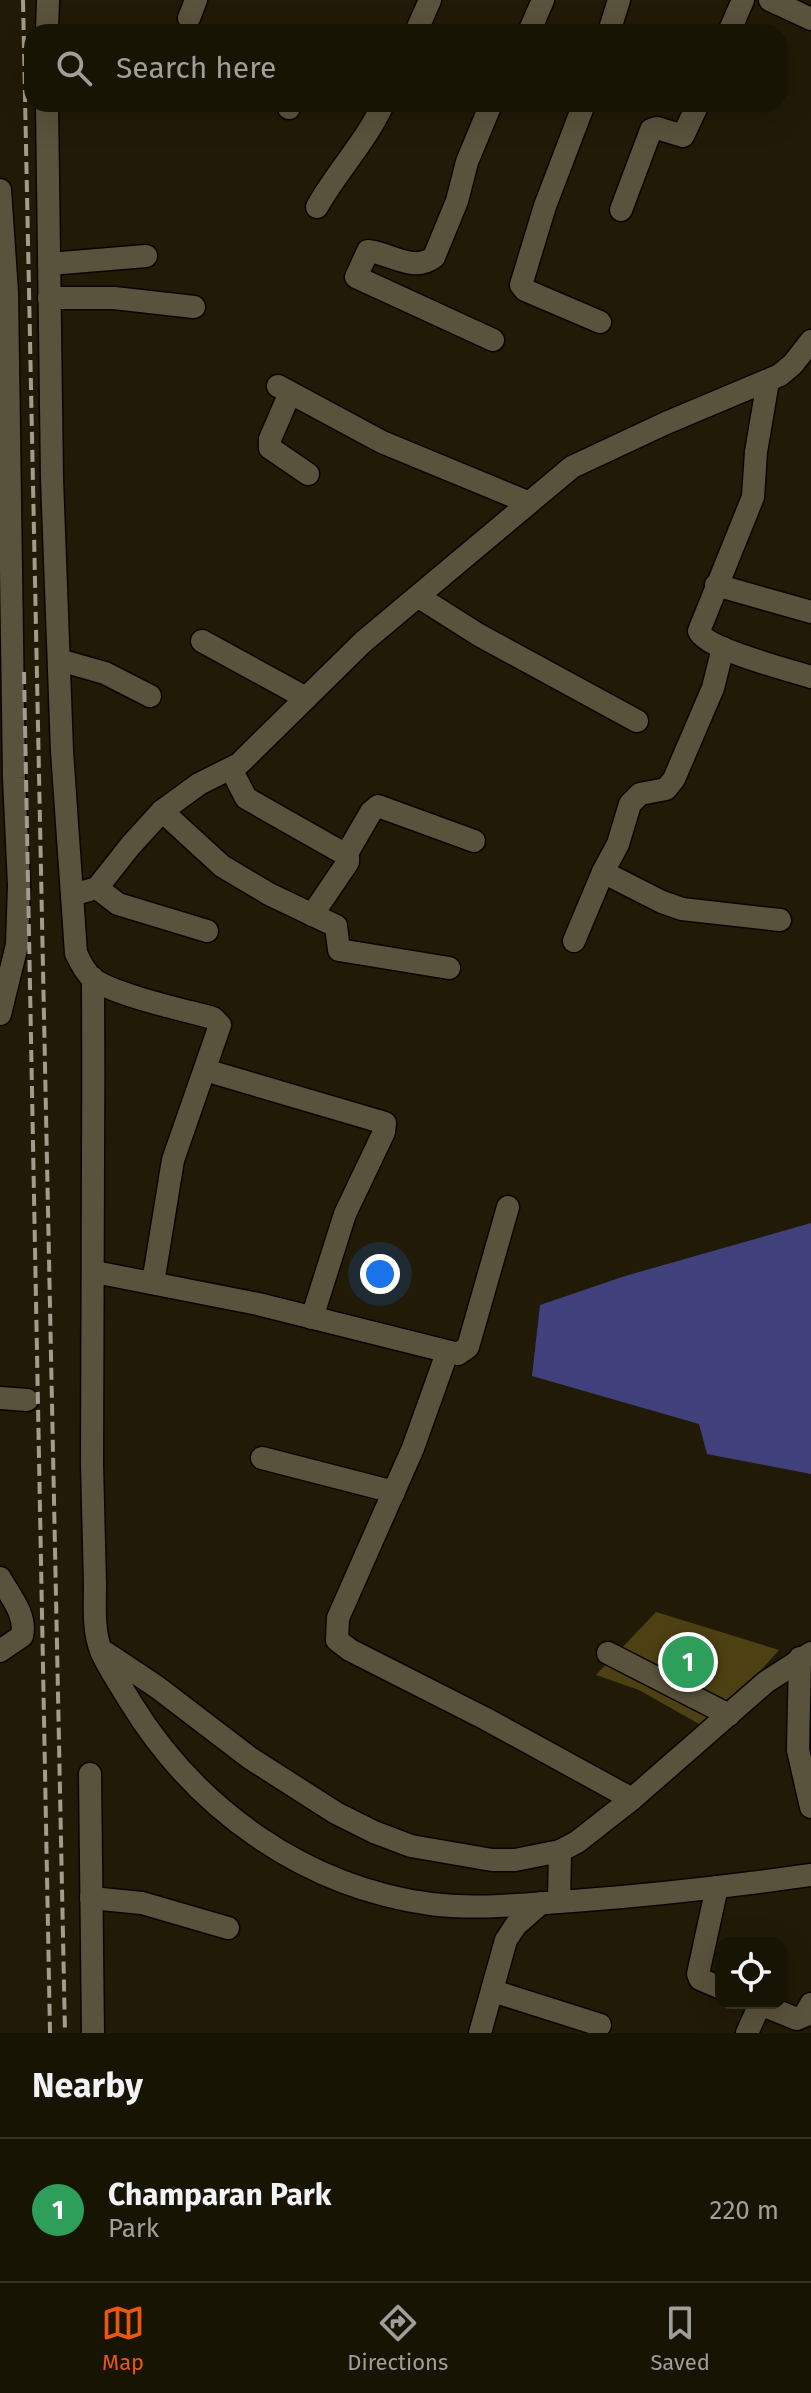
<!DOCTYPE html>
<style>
:root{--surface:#181404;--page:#252113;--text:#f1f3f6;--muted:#9f9e9a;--line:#363326;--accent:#ea580c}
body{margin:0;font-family:"Fira Sans",sans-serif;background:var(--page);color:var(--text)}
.controls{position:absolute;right:24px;bottom:24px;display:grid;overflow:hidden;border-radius:16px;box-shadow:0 8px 32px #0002}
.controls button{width:72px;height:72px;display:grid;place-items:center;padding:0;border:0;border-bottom:2px solid var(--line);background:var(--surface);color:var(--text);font:40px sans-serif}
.you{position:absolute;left:380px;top:1274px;width:28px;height:28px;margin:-20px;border:6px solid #fff;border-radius:50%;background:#1a73e8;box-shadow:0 0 0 12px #1a73e833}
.badge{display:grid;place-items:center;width:52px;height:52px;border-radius:50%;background:var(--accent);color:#fff;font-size:26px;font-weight:700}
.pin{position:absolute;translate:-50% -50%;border:4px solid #fff;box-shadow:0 2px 8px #0006}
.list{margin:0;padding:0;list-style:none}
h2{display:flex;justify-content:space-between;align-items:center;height:104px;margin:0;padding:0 32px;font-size:34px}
h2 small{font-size:26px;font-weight:400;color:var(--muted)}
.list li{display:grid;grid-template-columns:52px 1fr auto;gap:24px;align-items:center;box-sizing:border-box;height:144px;padding:0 32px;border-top:2px solid var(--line)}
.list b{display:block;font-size:30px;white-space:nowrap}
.list p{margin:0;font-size:26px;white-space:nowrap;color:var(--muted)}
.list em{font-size:26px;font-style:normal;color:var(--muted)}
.icon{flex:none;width:44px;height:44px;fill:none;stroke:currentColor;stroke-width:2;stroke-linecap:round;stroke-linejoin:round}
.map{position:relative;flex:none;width:811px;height:2033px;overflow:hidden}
.search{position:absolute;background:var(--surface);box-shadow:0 8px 32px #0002;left:24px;right:24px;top:24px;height:88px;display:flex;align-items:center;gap:20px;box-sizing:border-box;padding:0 28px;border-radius:24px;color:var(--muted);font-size:30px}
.sheet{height:248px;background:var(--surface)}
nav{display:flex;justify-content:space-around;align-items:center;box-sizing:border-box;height:112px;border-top:2px solid var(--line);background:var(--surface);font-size:22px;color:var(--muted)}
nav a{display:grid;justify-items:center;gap:4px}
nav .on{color:var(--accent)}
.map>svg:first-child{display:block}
.green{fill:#4d4113}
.water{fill:#40417c}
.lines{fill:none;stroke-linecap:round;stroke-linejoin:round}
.minor-casing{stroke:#0a0500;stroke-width:25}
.minor{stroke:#59523c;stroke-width:22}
.rail{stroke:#a19c8d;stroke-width:4;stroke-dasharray:12 6;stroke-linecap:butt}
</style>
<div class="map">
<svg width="811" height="2033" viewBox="0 0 811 2033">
<rect width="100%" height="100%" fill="#201a06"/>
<!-- green -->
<polygon class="green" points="656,1612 779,1650 708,1729 639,1690 596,1675"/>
<!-- water -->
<polygon class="water" points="811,1223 811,1474 707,1454 699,1424 532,1376 540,1305 625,1276"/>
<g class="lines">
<defs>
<g id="minor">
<polyline points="770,0 811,19"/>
<polyline points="189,18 196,0"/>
<polyline points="47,32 48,0"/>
<polyline points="416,32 430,0"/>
<polyline points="529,32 543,0"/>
<polyline points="609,32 619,0"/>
<polyline points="729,32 743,0"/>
<path d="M47 104 52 478 62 751 76 953C80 962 85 972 93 979 115 995 184 1010 213 1018L220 1025 173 1160 153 1283"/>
<path d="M491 104 467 162 457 201 434 257C413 273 390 253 368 251L356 277 493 340"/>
<polyline points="584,104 545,206 521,285 525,290 600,322"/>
<polyline points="289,108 291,104"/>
<polyline points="0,190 7,292 14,778 19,885 17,945 0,1014"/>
<path d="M317 207C337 171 366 142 383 104"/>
<polyline points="621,210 651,130 657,128 683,136 698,104"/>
<polyline points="49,264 146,256"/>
<polyline points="49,298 114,298 194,307"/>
<path d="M768 381 756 452 753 497 699 631C706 649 789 670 811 677"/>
<polyline points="278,386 382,442 527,502"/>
<polyline points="290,393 270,439 270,448 308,474"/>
<polyline points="716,585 811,612"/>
<polyline points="419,597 479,635 637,721"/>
<polyline points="202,641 306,698"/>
<polyline points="59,660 105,673 150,696"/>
<polyline points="231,769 246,798 348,856 348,862 312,915"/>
<polyline points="162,811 222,866 269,894 336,926 339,950 449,968"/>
<polyline points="346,855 371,812 378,806 474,841"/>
<polyline points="603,872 662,902 682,909 780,920"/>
<polyline points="97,888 118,904 207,931"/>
<polyline points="72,895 97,888 131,845 162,811 199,784 239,764 363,642 572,467 666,423 780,375 793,364 811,341"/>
<polyline points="574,941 603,872 618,844 630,804 640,794 666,789 674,779 713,688 723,648"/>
<path d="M93 978C94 1140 92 1302 92 1464 93 1504 94 1544 95 1584 95 1606 93 1630 101 1651 109 1669 121 1686 131 1703 197 1810 305 1887 431 1904 478 1910 527 1904 573 1901 653 1895 732 1886 811 1875"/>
<polyline points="205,1070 385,1123 384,1132 345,1214 312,1318"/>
<polyline points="95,1272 258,1304 458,1354 468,1347 508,1207"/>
<polyline points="447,1353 413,1448 338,1618 337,1640 350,1650 486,1719 632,1799"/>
<polyline points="0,1398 27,1400"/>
<polyline points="262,1458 394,1492"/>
<path d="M0 1578C10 1596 27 1615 22 1636L0 1651"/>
<polyline points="106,1653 157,1687 250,1758 336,1813 374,1832 411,1846 492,1860 515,1860 560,1851 577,1842 632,1799 766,1682 811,1653"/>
<polyline points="608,1653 729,1715"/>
<polyline points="800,1658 798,1750 811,1807"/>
<polyline points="90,1774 93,2033"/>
<polyline points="717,1887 698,1974 700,1979 721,1988"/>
<polyline points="91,1898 142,1903 228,1928"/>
<polyline points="559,1902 560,1851"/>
<polyline points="493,1991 600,2025"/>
<polyline points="757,2003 797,2019 804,2016 811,2004"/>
<polyline points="480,2033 506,1940 516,1925 541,1903"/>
<polyline points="747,2033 760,2004"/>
</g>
</defs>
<!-- minor casing -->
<use href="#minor" class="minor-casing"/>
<!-- minor -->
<use href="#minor" class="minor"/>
<!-- rail -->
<g class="rail">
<polyline points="23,0 65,2033"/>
<polyline points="24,672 50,2033"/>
</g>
</g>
</svg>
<div class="controls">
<button><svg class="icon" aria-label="locate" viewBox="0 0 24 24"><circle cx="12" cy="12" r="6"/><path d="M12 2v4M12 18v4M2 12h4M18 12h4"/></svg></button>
</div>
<div class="you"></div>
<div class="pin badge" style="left:688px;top:1662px;background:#2e9e5b">1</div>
<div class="search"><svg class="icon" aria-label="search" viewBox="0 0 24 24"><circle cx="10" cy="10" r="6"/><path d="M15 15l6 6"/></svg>Search here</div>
</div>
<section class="sheet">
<h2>Nearby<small></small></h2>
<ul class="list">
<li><span class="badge" style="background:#2e9e5b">1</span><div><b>Champaran Park</b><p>Park</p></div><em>220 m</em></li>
</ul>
</section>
<nav>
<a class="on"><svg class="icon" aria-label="map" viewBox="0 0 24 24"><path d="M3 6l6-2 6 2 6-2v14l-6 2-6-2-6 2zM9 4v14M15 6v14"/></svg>Map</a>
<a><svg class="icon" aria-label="directions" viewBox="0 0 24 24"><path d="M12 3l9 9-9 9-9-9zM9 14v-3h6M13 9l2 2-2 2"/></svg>Directions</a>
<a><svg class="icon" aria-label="saved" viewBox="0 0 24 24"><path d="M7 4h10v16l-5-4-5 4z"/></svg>Saved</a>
</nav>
